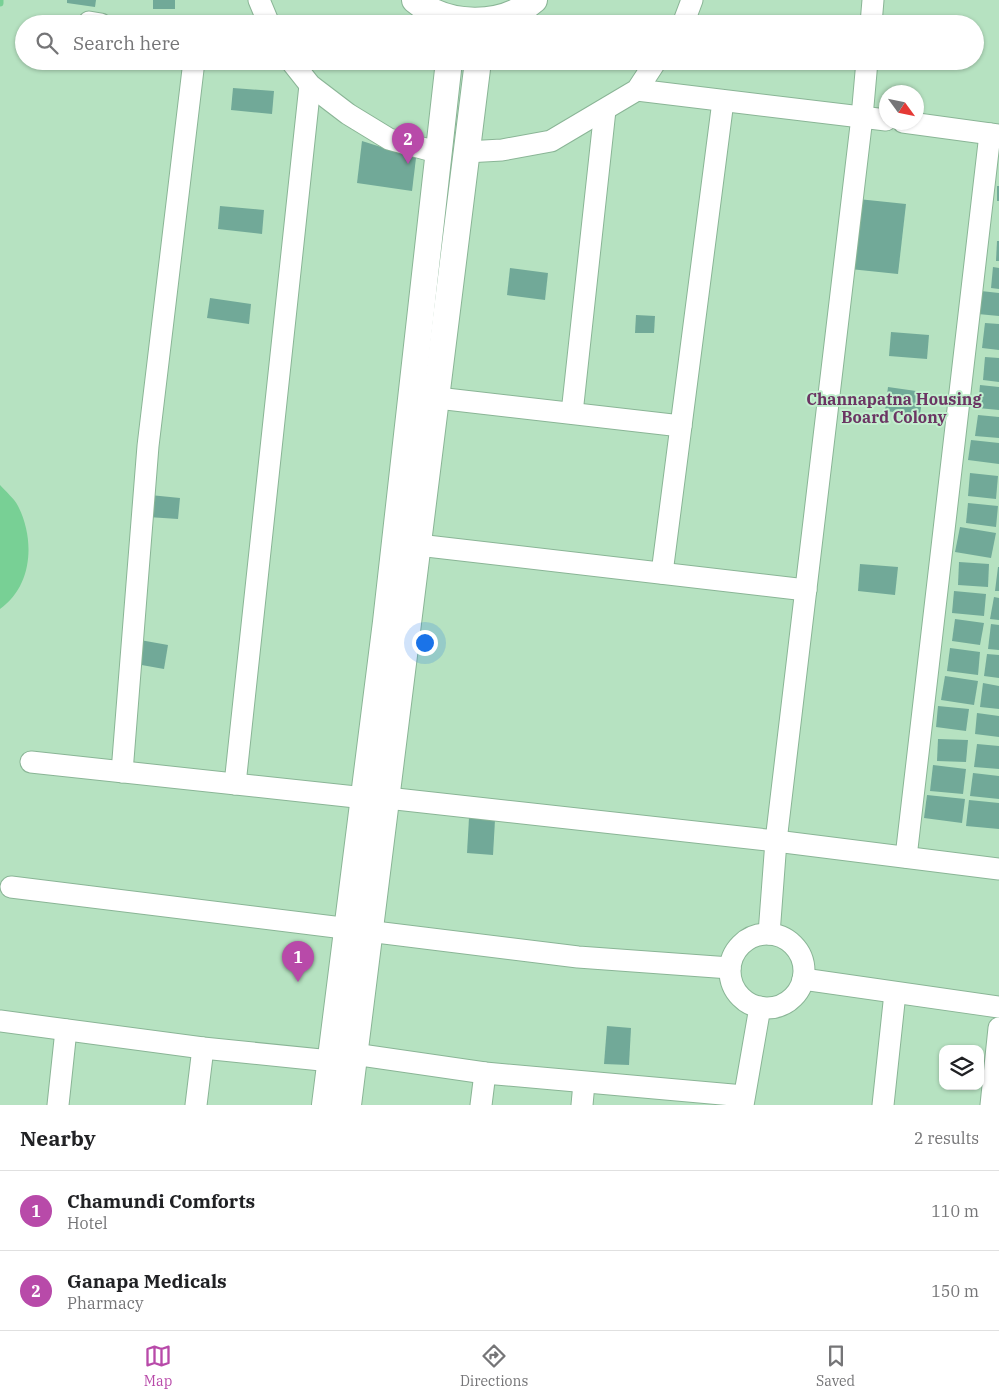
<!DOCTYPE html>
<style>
:root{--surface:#fff;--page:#f6f6f6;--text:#202124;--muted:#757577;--line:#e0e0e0;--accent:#b84aa9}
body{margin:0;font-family:"IBM Plex Serif",serif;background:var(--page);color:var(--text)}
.controls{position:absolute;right:15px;bottom:15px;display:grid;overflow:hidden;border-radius:10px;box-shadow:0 1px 4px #0004}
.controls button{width:45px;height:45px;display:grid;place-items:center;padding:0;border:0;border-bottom:1px solid var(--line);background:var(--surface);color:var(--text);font:25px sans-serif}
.compass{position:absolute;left:879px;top:85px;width:45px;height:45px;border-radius:50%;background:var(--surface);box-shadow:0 1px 4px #0004;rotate:123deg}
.you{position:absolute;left:424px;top:642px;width:18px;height:18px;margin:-12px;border:4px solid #fff;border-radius:50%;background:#1a73e8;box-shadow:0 0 0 8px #1a73e833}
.badge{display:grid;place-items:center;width:32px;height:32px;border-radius:50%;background:var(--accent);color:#fff;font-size:16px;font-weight:700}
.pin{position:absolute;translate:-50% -41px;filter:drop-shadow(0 1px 2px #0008)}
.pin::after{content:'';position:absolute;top:26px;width:18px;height:15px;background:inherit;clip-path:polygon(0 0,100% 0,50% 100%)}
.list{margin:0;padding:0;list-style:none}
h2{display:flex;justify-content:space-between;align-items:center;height:65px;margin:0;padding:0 20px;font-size:21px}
h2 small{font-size:16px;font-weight:400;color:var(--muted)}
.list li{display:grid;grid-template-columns:32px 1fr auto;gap:15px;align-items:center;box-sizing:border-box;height:80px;padding:0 20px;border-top:1px solid var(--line)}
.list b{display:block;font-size:19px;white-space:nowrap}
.list p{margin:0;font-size:16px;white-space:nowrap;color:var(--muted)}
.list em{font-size:16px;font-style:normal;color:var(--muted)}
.icon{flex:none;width:28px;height:28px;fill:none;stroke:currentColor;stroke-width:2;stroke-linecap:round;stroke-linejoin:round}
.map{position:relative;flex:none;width:999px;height:1105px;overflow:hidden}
.search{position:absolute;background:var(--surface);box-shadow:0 1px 4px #0004;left:15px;right:15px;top:15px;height:55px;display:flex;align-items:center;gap:12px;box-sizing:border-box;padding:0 18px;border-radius:28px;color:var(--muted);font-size:19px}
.sheet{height:225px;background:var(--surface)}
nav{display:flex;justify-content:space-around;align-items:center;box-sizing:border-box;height:70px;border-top:1px solid var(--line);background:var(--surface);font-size:14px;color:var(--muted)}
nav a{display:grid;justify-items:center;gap:2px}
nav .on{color:var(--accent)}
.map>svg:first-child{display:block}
.water{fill:#78d095}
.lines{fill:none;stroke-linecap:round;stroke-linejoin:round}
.stream{stroke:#78d095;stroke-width:7}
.building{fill:#71a998}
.minor-casing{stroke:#8ab596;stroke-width:23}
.tertiary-casing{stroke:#8ab596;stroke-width:28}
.minor{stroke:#fff;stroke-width:21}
.tertiary{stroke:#fff;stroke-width:26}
.labels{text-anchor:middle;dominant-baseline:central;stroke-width:4;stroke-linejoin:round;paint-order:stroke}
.neighbourhood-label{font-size:16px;font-weight:bold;fill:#6b3563;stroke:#c2efce}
</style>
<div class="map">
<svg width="999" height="1105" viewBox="0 0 999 1105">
<rect width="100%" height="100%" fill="#b6e2c1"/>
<!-- water -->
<path class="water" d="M0 485C6 492 14 498 18 506 35 539 33 586 0 609Z"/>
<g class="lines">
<!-- stream -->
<polyline class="stream" points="0,3 0,0"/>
</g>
<!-- building -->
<g class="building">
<polygon points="67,0 96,0 95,7 67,3"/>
<rect x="153" y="0" width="22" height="9"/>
<polygon points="233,88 274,91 272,114 231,110"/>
<polygon points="362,141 416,158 412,191 357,183"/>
<rect x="997" y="186" width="2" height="15"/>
<polygon points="858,199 906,204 898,274 850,269"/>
<polygon points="220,206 264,210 262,234 218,229"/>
<polygon points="997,241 999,241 999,261 996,261"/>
<polygon points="993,267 999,268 999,289 991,288"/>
<polygon points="510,268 548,273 545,300 507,295"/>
<polygon points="981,291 999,293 999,316 978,314"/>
<polygon points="210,298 251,304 249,324 207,318"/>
<polygon points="636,315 655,316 654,333 635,333"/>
<polygon points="985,323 999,324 999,350 982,348"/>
<polygon points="891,332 929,335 927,359 889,356"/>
<polygon points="985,357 999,358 999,382 983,380"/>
<polygon points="980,385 999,387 999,410 978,408"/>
<polygon points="888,387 923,392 920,415 885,411"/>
<polygon points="978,415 999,417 999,438 975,436"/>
<polygon points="971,440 999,443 999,464 968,460"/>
<polygon points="970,473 998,476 996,499 968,496"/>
<polygon points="150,495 180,498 178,519 148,517"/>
<polygon points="968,503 998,506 996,527 966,523"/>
<polygon points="960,527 996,533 991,558 955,552"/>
<polygon points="959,562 989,564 988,587 958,585"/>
<polygon points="860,564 898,567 895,595 858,591"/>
<polygon points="998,567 999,567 999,591 995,591"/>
<polygon points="954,591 986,594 984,616 952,613"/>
<polygon points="994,597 999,598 999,620 990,619"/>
<polygon points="955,619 984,623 980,645 952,641"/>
<polygon points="991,624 999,625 999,650 988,649"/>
<polygon points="140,640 168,645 164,669 136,664"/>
<polygon points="950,648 980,652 978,675 947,671"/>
<polygon points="987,654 999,655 999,678 984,676"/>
<polygon points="945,676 978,681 974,705 941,700"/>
<polygon points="983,683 999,686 999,709 980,707"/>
<polygon points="938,706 969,709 966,731 936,727"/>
<polygon points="977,713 999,716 999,737 975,734"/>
<polygon points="938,739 968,740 966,762 937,761"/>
<polygon points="977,744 999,746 999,769 974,767"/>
<polygon points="933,765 966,769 963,794 930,791"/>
<polygon points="973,773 999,776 999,799 970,796"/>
<polygon points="927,795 965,799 962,823 924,818"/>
<polygon points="969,800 999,803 999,829 966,826"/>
<polygon points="469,818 495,820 493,855 467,853"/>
<polygon points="607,1026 631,1028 629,1065 604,1064"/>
</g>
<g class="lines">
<defs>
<g id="minor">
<polyline points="259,0 269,24"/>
<polyline points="89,22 101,24"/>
<polyline points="683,24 692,0"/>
<polyline points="871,24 873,0"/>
<polyline points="291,61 310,85 348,114 389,139 440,153"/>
<polyline points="637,90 886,120"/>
<polyline points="903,122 999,135"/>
<polyline points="466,152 502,150 551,141 637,90 656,61"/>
<polyline points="420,396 681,426"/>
<polyline points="572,413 605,110"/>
<polyline points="418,545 806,590"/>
<polyline points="662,573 723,101"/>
<polyline points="31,762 365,798"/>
<polyline points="122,772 148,446 194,61"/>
<polyline points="235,784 310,85"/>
<polyline points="387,798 776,841 999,869"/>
<polyline points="906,857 990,134"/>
<polyline points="11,887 578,957 730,968"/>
<polyline points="769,934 776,841 862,117 867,61"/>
<circle cx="767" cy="971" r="37"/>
<polyline points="803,979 999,1007"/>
<polyline points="0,1021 203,1048 331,1061"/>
<polyline points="354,1054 485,1073 744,1096"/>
<polyline points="58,1105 66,1030"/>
<polyline points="196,1105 203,1048"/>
<polyline points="481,1105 485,1073"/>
<polyline points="582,1105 584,1083"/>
<polyline points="743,1105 760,1007"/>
<polyline points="883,1105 895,993"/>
<polyline points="991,1105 999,1028"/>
</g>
<g id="tertiary">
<path d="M415 0C447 27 502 28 534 0"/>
<polyline points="325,1105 386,622 449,61"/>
<polyline points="348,1105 478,61"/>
</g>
</defs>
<!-- minor casing -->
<use href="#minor" class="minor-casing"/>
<!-- tertiary casing -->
<use href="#tertiary" class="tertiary-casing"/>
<!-- minor -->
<use href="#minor" class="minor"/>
<!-- tertiary -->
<use href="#tertiary" class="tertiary"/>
</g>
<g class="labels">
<!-- neighbourhood labels -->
<g class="neighbourhood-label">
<text x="894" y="399">Channapatna Housing<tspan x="894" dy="18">Board Colony</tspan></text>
</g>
</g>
</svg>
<div class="controls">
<button><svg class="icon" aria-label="layers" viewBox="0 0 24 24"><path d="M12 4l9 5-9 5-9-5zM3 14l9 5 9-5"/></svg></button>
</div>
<svg class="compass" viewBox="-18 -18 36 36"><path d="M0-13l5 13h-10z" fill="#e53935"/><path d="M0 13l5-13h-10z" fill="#757577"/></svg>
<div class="you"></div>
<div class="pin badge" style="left:298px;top:982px">1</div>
<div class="pin badge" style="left:408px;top:164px">2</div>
<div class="search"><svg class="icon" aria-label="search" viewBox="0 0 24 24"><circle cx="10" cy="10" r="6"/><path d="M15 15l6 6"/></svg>Search here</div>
</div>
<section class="sheet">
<h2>Nearby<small>2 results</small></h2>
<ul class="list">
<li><span class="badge">1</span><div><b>Chamundi Comforts</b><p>Hotel</p></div><em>110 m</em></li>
<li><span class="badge">2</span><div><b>Ganapa Medicals</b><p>Pharmacy</p></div><em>150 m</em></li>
</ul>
</section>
<nav>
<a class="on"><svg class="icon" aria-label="map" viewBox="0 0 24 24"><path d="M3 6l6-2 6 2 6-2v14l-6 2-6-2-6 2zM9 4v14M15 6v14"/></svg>Map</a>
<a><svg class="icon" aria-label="directions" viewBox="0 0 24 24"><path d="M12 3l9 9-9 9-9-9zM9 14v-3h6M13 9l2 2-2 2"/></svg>Directions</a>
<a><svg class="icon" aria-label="saved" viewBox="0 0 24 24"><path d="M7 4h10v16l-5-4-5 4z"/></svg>Saved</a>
</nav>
